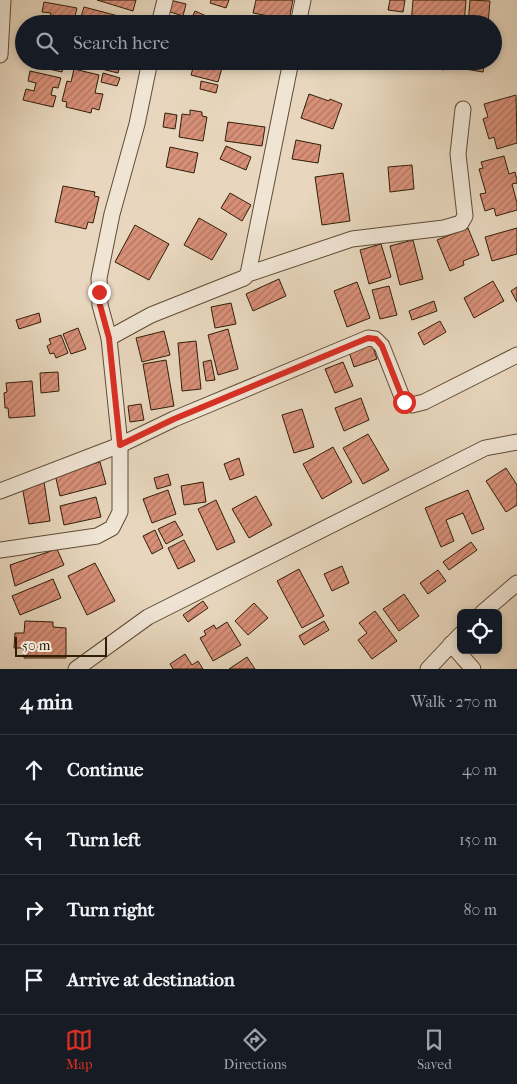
<!DOCTYPE html>
<meta charset="utf-8">
<style>
:root{--surface:#171b24;--page:#20242c;--text:#f1f3f6;--muted:#9ea1a6;--line:#363941;--accent:#d93025}
body{margin:0;font-family:"IM FELL French Canon",serif;background:var(--page);color:var(--text)}
.controls{position:absolute;right:15px;bottom:15px;display:grid;overflow:hidden;border-radius:8px;box-shadow:0 2px 8px #0003}
.controls button{width:45px;height:45px;display:grid;place-items:center;padding:0;border:0;border-bottom:1px solid var(--line);background:var(--surface);color:var(--text);font:25px sans-serif}
.scale{position:absolute;left:15px;bottom:12px;width:92px;box-sizing:border-box;padding-left:5px;border:2px solid #311e07;border-top:0;font-size:14px;line-height:18px;white-space:nowrap;color:#311e07;-webkit-text-stroke:4px #f0e5d5;paint-order:stroke}
.stop{position:absolute;width:15px;height:15px;margin:-11px;border:4px solid #d93025;border-radius:50%;background:#fff}
.stop.end{background:#d93025;border-color:#fff;box-shadow:0 1px 5px #0008}
.list{margin:0;padding:0;list-style:none}
h2{display:flex;justify-content:space-between;align-items:center;height:65px;margin:0;padding:0 20px;font-size:21px}
h2 small{font-size:16px;font-weight:400;color:var(--muted)}
.list li{display:grid;grid-template-columns:32px 1fr auto;gap:15px;align-items:center;box-sizing:border-box;height:70px;padding:0 20px;border-top:1px solid var(--line)}
.list b{display:block;font-size:19px;white-space:nowrap}
.list em{font-size:16px;font-style:normal;color:var(--muted)}
.icon{flex:none;width:28px;height:28px;fill:none;stroke:currentColor;stroke-width:2;stroke-linecap:round;stroke-linejoin:round}
.map{position:relative;flex:none;width:517px;height:669px;overflow:hidden}
.search{position:absolute;background:var(--surface);box-shadow:0 2px 8px #0003;left:15px;right:15px;top:15px;height:55px;display:flex;align-items:center;gap:12px;box-sizing:border-box;padding:0 18px;border-radius:28px;color:var(--muted);font-size:19px}
.sheet{height:345px;background:var(--surface)}
nav{display:flex;justify-content:space-around;align-items:center;box-sizing:border-box;height:70px;border-top:1px solid var(--line);background:var(--surface);font-size:14px;color:var(--muted)}
nav a{display:grid;justify-items:center;gap:2px}
nav .on{color:var(--accent)}
.map>svg:first-child{display:block}
.building{fill:url(#building-hatch);stroke:#311e07}
.lines{fill:none;stroke-linecap:round;stroke-linejoin:round}
.minor-casing{stroke:#5f4c35;stroke-width:17}
.minor{stroke:#f0e5d5;stroke-width:15}
.route{stroke:#d93025;stroke-width:6}
</style>
<div class="map">
<svg width="517" height="669" viewBox="0 0 517 669">
<defs>
<pattern id="building-hatch" width="6" height="6" patternUnits="userSpaceOnUse" patternTransform="scale(1.25)"><rect width="6" height="6" fill="#d89079"/><path d="M-1 1l2-2M0 6l6-6M5 7l2-2" fill="none" stroke="#b07561"/></pattern>
</defs>
<rect width="100%" height="100%" fill="#e8d7be"/>
<filter id="stains"><feTurbulence type="fractalNoise" baseFrequency=".004" numOctaves="4"/><feColorMatrix values="0 0 0 0 .2 0 0 0 0 .09 0 0 0 0 .02 0 0 0 .5 -.17"/></filter>
<radialGradient id="worn" r=".72"><stop offset=".6" stop-color="#630" stop-opacity="0"/><stop offset="1" stop-color="#630" stop-opacity=".3"/></radialGradient>
<!-- building -->
<g class="building">
<polygon points="97,0 136,0 133,11"/>
<polygon points="170,0 186,4 183,16 167,11"/>
<polygon points="211,0 229,0 226,8 210,3"/>
<polygon points="256,0 293,0 289,20 253,13"/>
<polygon points="390,0 405,0 403,12 388,10"/>
<polygon points="413,0 466,0 464,24 411,24"/>
<polygon points="470,0 490,1 488,24 468,24"/>
<polygon points="44,2 77,8 74,20 66,18 65,24 40,24 40,20 49,22 51,13 42,12"/>
<polygon points="84,7 130,19 129,24 79,23"/>
<polygon points="195,11 224,24 189,24"/>
<polygon points="32,61 62,61 64,62 62,72 31,65"/>
<polygon points="90,61 121,61 118,73 89,66"/>
<polygon points="195,61 224,61 218,82 191,75"/>
<polygon points="426,61 446,61 444,70 425,66"/>
<polygon points="466,61 485,61 483,72 465,69"/>
<polygon points="74,69 99,75 95,93 103,94 99,110 92,108 91,113 66,107 67,102 62,101 67,81 71,82"/>
<polygon points="30,71 61,78 58,88 53,87 51,95 56,96 53,107 23,100 26,89 34,91 36,83 28,81"/>
<polygon points="103,73 120,78 117,86 101,82"/>
<polygon points="201,81 218,85 216,93 200,89"/>
<polygon points="309,94 329,101 330,99 342,104 333,129 301,118"/>
<polygon points="516,95 517,143 497,149 494,137 489,139 483,119 488,117 484,104"/>
<polygon points="190,110 202,112 202,116 207,117 203,141 179,137 182,114 190,115"/>
<polygon points="165,113 177,115 175,129 163,127"/>
<polygon points="228,122 265,127 262,146 225,141"/>
<polygon points="296,140 321,145 318,163 292,159"/>
<polygon points="226,146 251,157 246,170 220,159"/>
<polygon points="170,147 198,153 194,173 166,167"/>
<polygon points="504,156 509,174 515,172 517,180 517,183 512,184 517,203 517,210 496,216 494,208 485,211 480,194 486,193 479,169 483,168 481,162"/>
<polygon points="412,165 414,189 390,192 388,167"/>
<polygon points="343,173 350,221 322,225 315,177"/>
<polygon points="63,186 95,192 94,196 99,197 93,223 88,222 86,229 55,222"/>
<polygon points="230,193 251,205 242,221 221,208"/>
<polygon points="199,218 227,234 212,260 184,245"/>
<polygon points="135,225 169,244 149,280 115,262"/>
<polygon points="468,228 479,255 463,261 464,265 450,271 437,240"/>
<polygon points="517,228 517,254 492,261 485,237"/>
<polygon points="413,240 423,279 400,285 390,246"/>
<polygon points="381,244 391,277 369,284 360,250"/>
<polygon points="279,279 286,296 253,311 246,294"/>
<polygon points="493,281 504,301 474,318 464,298"/>
<polygon points="357,282 370,318 347,327 334,291"/>
<polygon points="389,286 397,315 380,319 372,290"/>
<polygon points="517,287 517,302 511,291"/>
<polygon points="434,301 437,311 412,320 409,311"/>
<polygon points="231,303 236,324 215,328 211,307"/>
<polygon points="39,313 41,322 19,329 16,320"/>
<polygon points="440,321 446,332 424,345 418,333"/>
<polygon points="78,328 86,349 71,354 63,334"/>
<polygon points="228,329 238,369 218,375 208,335"/>
<polygon points="164,331 170,355 142,362 136,338"/>
<polygon points="61,335 68,353 56,358 54,353 50,354 47,346 51,344 49,339"/>
<polygon points="196,341 201,389 182,391 178,343"/>
<polygon points="372,344 377,359 354,367 349,352"/>
<polygon points="166,360 174,406 151,410 143,364"/>
<polygon points="211,360 215,380 206,381 203,362"/>
<polygon points="343,362 353,386 335,393 325,369"/>
<polygon points="58,372 59,391 41,393 40,373"/>
<polygon points="32,381 35,416 9,418 8,408 5,408 4,393 7,392 6,383"/>
<polygon points="361,398 369,420 344,431 335,408"/>
<polygon points="141,404 144,420 130,422 128,406"/>
<polygon points="302,409 314,447 294,453 282,415"/>
<polygon points="368,434 389,470 363,484 343,448"/>
<polygon points="333,447 352,482 322,499 303,464"/>
<polygon points="239,458 244,475 230,480 224,464"/>
<polygon points="100,462 106,484 60,496 55,474"/>
<polygon points="506,468 517,485 517,505 506,512 486,481"/>
<polygon points="168,474 171,485 157,489 154,478"/>
<polygon points="44,482 50,521 29,524 22,486"/>
<polygon points="203,482 206,502 184,505 181,486"/>
<polygon points="168,490 176,514 152,523 143,499"/>
<polygon points="468,490 484,529 472,534 463,513 446,520 454,541 441,547 425,508"/>
<polygon points="256,496 272,525 249,538 232,509"/>
<polygon points="96,497 101,517 64,525 60,506"/>
<polygon points="216,500 235,542 217,550 198,509"/>
<polygon points="175,521 183,535 166,544 158,529"/>
<polygon points="155,530 163,548 152,554 143,536"/>
<polygon points="184,540 195,561 178,569 168,548"/>
<polygon points="471,542 477,550 449,570 443,562"/>
<polygon points="57,549 64,565 15,586 10,565"/>
<polygon points="95,563 115,601 87,615 68,576"/>
<polygon points="342,566 349,583 332,591 324,574"/>
<polygon points="299,569 324,616 302,628 277,581"/>
<polygon points="438,570 446,581 428,594 420,583"/>
<polygon points="53,579 61,598 20,615 12,596"/>
<polygon points="404,594 419,616 399,631 383,609"/>
<polygon points="203,601 208,608 188,622 183,615"/>
<polygon points="254,603 268,618 248,635 235,621"/>
<polygon points="375,611 397,641 372,659 358,640 367,633 359,623"/>
<polygon points="25,621 53,622 53,627 66,628 66,658 24,658 24,648 14,648 15,633 24,633"/>
<polygon points="324,621 329,630 304,645 299,636"/>
<polygon points="227,622 241,645 213,661 200,638 206,635 204,631 214,625 216,629"/>
<polygon points="185,654 192,665 198,661 203,669 173,669 170,664"/>
<polygon points="247,657 255,669 229,669"/>
</g>
<g class="lines">
<defs>
<g id="minor">
<polyline points="159,24 165,0"/>
<polyline points="298,24 303,0"/>
<polyline points="0,55 3,0"/>
<polyline points="248,274 291,61"/>
<polyline points="109,338 151,315 244,278 248,274 352,239 444,228 461,223 465,216 458,154 463,109"/>
<polyline points="0,491 120,445 174,419 368,338 375,339 382,346 404,402 412,405 424,402 517,355"/>
<polyline points="0,550 97,536 112,528 120,512 120,445 109,338 100,305 99,278 112,214 137,124 150,61"/>
<polyline points="482,613 517,583"/>
<polyline points="451,644 473,669"/>
<polyline points="76,669 148,617 485,448 517,442"/>
<polyline points="428,669 461,634"/>
</g>
</defs>
<!-- minor casing -->
<use href="#minor" class="minor-casing"/>
<!-- minor -->
<use href="#minor" class="minor"/>
</g>
<g class="lines">
<!-- route -->
<polyline class="route" points="99,292 100,305 109,338 120,445 174,419 368,338 376,339 382,346 404,402"/>
</g>
<rect width="100%" height="100%" filter="url(#stains)"/>
<rect width="100%" height="100%" fill="url(#worn)"/>
</svg>
<div class="controls">
<button><svg class="icon" aria-label="locate" viewBox="0 0 24 24"><circle cx="12" cy="12" r="6"/><path d="M12 2v4M12 18v4M2 12h4M18 12h4"/></svg></button>
</div>
<div class="scale">50 m</div>
<div class="stop" style="left:404px;top:402px"></div>
<div class="stop end" style="left:99px;top:292px"></div>
<div class="search"><svg class="icon" aria-label="search" viewBox="0 0 24 24"><circle cx="10" cy="10" r="6"/><path d="M15 15l6 6"/></svg>Search here</div>
</div>
<section class="sheet">
<h2>4 min<small>Walk · 270 m</small></h2>
<ul class="list">
<li><svg class="icon" aria-label="ahead" viewBox="0 0 24 24"><path d="M12 20V5M6 11l6-6 6 6"/></svg><div><b>Continue</b></div><em>40 m</em></li>
<li><svg class="icon" aria-label="left" viewBox="0 0 24 24"><path d="M17 20v-9H6M10 6l-5 5 5 5"/></svg><div><b>Turn left</b></div><em>150 m</em></li>
<li><svg class="icon" aria-label="right" viewBox="0 0 24 24"><path d="M7 20v-9h11M14 6l5 5-5 5"/></svg><div><b>Turn right</b></div><em>80 m</em></li>
<li><svg class="icon" aria-label="arrive" viewBox="0 0 24 24"><path d="M6 21V4h12l-3 4 3 4H6"/></svg><div><b>Arrive at destination</b></div></li>
</ul>
</section>
<nav>
<a class="on"><svg class="icon" aria-label="map" viewBox="0 0 24 24"><path d="M3 6l6-2 6 2 6-2v14l-6 2-6-2-6 2zM9 4v14M15 6v14"/></svg>Map</a>
<a><svg class="icon" aria-label="directions" viewBox="0 0 24 24"><path d="M12 3l9 9-9 9-9-9zM9 14v-3h6M13 9l2 2-2 2"/></svg>Directions</a>
<a><svg class="icon" aria-label="saved" viewBox="0 0 24 24"><path d="M7 4h10v16l-5-4-5 4z"/></svg>Saved</a>
</nav>
